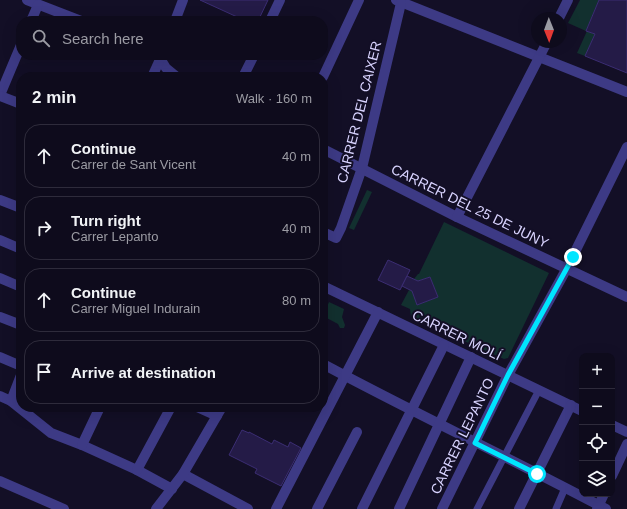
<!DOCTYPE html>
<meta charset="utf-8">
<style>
:root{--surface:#0e0b1c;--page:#171425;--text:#f1f3f6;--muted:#9b9ba3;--line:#2e2b3b}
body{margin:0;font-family:Arial,sans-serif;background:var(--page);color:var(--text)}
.controls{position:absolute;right:12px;bottom:12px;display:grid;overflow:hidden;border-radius:8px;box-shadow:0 4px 16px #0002}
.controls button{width:36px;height:36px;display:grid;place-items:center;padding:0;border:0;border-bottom:1px solid var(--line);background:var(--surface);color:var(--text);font:20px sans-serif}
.compass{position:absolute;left:531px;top:12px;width:36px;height:36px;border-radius:50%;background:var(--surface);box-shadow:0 4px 16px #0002;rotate:179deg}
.stop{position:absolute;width:12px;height:12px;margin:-9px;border:3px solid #00e5ff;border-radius:50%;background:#fff}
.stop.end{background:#00e5ff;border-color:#fff;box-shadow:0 1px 4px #0008}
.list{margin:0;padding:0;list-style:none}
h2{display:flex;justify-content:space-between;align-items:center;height:52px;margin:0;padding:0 16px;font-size:17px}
h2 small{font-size:13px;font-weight:400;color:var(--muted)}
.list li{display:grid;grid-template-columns:26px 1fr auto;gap:12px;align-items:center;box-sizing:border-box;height:64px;margin:0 8px 8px;padding:0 8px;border:1px solid var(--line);border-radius:16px}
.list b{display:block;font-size:15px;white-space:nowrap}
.list p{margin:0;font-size:13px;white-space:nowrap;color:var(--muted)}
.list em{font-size:13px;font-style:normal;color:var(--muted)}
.icon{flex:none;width:22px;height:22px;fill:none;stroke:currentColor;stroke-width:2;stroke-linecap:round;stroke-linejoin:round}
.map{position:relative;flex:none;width:627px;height:509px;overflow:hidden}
.search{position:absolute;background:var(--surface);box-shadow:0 4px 16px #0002;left:16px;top:16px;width:312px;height:44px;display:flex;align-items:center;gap:10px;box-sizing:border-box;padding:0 14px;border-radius:16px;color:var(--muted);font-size:15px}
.panel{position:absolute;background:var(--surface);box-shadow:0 4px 16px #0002;left:16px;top:72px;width:312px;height:340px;border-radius:16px}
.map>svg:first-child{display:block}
.green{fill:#12302f}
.building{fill:#241b47;stroke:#3b2d73}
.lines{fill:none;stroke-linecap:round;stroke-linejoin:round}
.lane{stroke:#3d3a85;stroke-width:7}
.street{stroke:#3d3a85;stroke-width:10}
.route{stroke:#00e5ff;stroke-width:5}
.labels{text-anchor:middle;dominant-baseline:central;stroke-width:4;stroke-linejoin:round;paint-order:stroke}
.street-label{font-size:14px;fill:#d9d4ff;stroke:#130f26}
</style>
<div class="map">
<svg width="627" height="509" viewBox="0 0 627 509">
<rect width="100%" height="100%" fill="#130f26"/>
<!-- green -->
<g class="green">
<polygon points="580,0 599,0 586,31 568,23"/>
<polygon points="587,31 595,34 585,56 577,53"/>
<polygon points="367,190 372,192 354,230 349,228"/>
<polygon points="444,222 549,273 508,358 504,359 411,317 410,309 401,305 409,290 412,291 417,305 438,297 430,277 418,281 414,279 418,274 419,274"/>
<polygon points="329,302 344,309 342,317 345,325 344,328 340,328 338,324 323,316"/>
</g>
<!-- building -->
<g class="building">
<polygon points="200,0 268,0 258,21 246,21"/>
<polygon points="599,0 627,0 627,73 585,56 595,34 586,31"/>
<polygon points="388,260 410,270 400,290 378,280"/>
<polygon points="407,276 418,281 430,277 438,297 417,305 412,291 402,286"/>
<polygon points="242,430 249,433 249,432 272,444 274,440 288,447 290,442 301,448 281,486 255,473 257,469 229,455"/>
</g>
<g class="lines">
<!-- lane -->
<g class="lane">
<polyline points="477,509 539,390"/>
<polyline points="556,509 565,488"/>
</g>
<!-- street -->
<g class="street">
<polyline points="27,0 81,21"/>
<polyline points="396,0 627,92"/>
<polyline points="559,18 568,0"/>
<polyline points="31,21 38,5"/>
<polyline points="175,21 183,0"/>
<polyline points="270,21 280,0"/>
<polyline points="158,55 166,68 177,77"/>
<polyline points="152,77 162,55"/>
<polyline points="243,77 254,55"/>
<polyline points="323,77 359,0"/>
<polyline points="0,95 21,45"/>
<polyline points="0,96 21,104"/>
<polyline points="323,149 457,217 627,297"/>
<polyline points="0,200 21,208"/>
<polyline points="457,217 547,42"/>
<polyline points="323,232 336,238 341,228 362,168 401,3"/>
<polyline points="0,240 21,249"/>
<polyline points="0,278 21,287"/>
<polyline points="323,286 582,411"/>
<polyline points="0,317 21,325"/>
<polyline points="0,357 21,366"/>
<path d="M323 364C416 414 512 459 606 509"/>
<polyline points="0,396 11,401 51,433 82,445 137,470 172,489"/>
<polyline points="11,401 21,375"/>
<polyline points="197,407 217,416"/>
<polyline points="612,425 627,432"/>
<polyline points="82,445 100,407"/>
<polyline points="137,470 171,407"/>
<polyline points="183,474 248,509"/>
<polyline points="612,476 627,444"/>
<polyline points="0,481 64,509"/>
<polyline points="156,509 183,474 222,407"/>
<polyline points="276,509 378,312"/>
<polyline points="317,509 357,432"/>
<polyline points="362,509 444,345"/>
<polyline points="399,509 471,357"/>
<polyline points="442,509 508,375 567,268 627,147"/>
<polyline points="519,509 571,405"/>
<polyline points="597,509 604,494"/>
</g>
</g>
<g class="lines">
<!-- route -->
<polyline class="route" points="537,474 475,443 508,375 573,257"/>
</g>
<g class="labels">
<!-- street labels -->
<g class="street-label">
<text transform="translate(359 112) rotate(-76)">CARRER DEL CAIXER</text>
<text transform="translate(470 206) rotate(26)">CARRER DEL 25 DE JUNY</text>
<text transform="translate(457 335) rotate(26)">CARRER MOLÍ</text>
<text transform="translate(462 436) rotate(-64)">CARRER LEPANTO</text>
</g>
</g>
</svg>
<div class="controls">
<button>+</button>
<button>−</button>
<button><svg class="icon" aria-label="locate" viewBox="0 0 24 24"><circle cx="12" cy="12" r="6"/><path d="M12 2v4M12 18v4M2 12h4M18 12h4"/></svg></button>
<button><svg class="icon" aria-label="layers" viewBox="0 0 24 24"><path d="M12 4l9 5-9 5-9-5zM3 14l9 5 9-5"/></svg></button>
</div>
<svg class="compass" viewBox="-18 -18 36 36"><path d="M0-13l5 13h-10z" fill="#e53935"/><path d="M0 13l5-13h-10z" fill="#9b9ba3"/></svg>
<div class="stop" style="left:537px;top:474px"></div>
<div class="stop end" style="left:573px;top:257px"></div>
<div class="search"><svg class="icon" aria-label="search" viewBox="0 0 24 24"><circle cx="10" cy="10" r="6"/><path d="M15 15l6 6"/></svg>Search here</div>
<section class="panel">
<h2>2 min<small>Walk · 160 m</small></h2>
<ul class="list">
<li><svg class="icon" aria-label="ahead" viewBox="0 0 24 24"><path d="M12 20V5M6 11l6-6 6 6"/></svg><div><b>Continue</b><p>Carrer de Sant Vicent</p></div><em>40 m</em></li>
<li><svg class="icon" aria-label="right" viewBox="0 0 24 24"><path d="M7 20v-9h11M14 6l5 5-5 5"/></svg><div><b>Turn right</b><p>Carrer Lepanto</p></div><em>40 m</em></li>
<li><svg class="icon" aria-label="ahead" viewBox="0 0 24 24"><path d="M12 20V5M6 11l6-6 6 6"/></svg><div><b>Continue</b><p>Carrer Miguel Indurain</p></div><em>80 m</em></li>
<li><svg class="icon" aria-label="arrive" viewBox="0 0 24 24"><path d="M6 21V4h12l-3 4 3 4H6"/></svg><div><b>Arrive at destination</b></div></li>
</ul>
</section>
</div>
